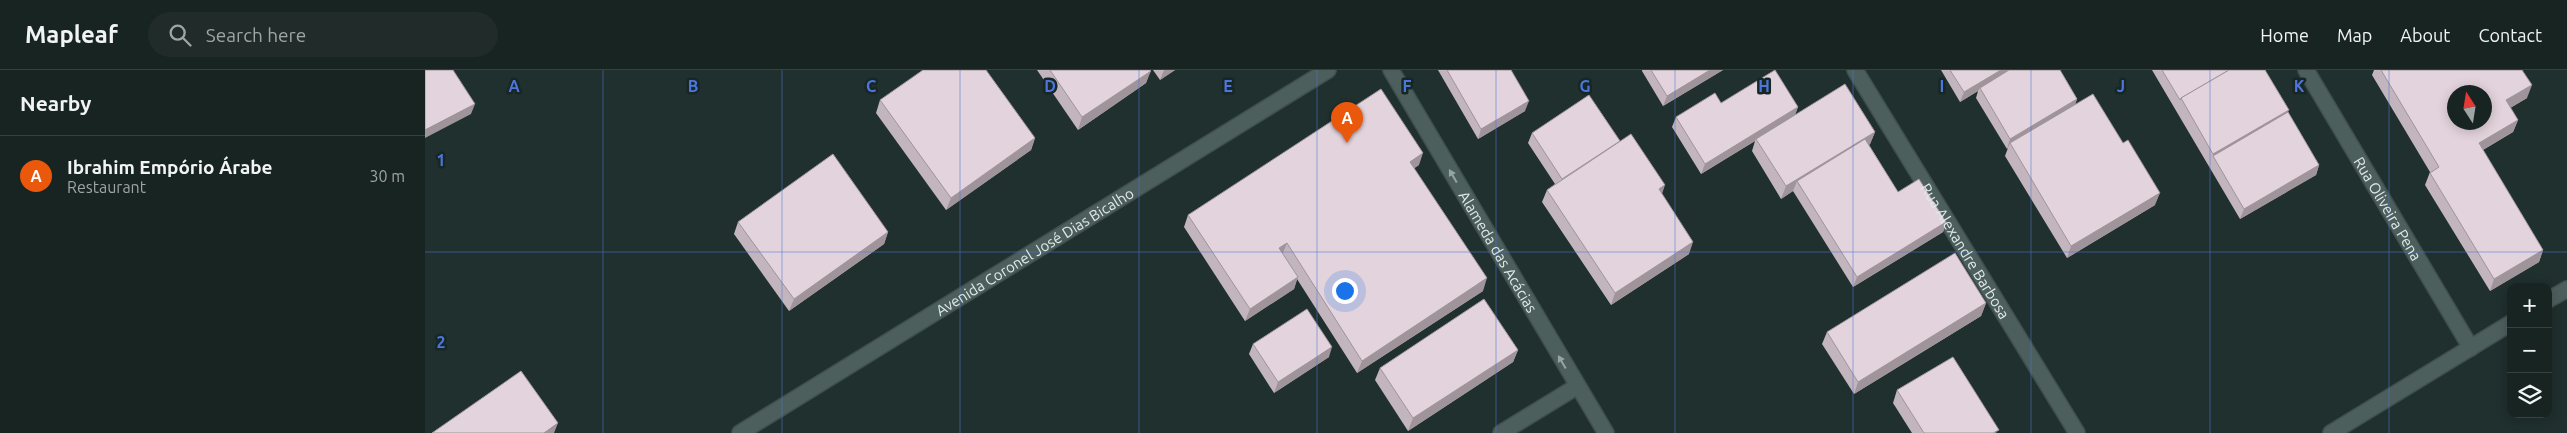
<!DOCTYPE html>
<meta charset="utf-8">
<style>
:root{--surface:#182422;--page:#212c2a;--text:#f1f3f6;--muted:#9fa4a5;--line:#364140;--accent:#ea580c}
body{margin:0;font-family:Ubuntu,sans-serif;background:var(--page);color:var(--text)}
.controls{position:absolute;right:15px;bottom:15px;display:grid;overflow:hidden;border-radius:10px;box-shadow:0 2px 12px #0003}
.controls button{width:45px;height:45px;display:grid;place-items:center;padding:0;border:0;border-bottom:1px solid var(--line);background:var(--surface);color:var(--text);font:25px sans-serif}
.compass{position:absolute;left:2022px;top:15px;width:45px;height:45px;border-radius:50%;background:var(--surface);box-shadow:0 2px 12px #0003;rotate:348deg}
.you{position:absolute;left:919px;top:220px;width:18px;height:18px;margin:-12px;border:4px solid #fff;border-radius:50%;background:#1a73e8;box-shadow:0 0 0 8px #1a73e833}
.badge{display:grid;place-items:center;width:32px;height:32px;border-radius:50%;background:var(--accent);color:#fff;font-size:16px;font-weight:700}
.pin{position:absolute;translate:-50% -41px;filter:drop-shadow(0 1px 2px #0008)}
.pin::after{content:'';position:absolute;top:26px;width:18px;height:15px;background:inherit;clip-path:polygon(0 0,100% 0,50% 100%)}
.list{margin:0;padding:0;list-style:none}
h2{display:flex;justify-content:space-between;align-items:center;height:65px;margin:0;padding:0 20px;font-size:21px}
h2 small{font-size:16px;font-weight:400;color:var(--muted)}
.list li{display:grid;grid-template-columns:32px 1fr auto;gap:15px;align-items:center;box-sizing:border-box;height:80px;padding:0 20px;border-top:1px solid var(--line)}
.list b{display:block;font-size:19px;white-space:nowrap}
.list p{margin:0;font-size:16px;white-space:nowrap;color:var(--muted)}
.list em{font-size:16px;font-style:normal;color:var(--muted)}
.icon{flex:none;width:28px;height:28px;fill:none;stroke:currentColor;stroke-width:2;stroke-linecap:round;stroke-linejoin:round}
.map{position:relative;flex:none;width:2142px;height:363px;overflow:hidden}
header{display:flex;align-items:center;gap:30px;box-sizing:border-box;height:70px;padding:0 25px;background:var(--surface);border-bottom:1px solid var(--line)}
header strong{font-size:24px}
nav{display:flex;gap:28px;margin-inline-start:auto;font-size:18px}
.search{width:350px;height:45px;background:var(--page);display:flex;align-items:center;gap:12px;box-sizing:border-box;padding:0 18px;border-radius:28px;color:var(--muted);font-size:19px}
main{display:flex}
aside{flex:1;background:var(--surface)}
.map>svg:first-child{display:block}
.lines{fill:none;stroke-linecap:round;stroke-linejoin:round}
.street-casing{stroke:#404f4d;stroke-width:18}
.secondary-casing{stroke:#404f4d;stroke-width:18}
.street{stroke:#4d5f5d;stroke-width:15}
.secondary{stroke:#4d5f5d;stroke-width:15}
.wall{fill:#c3b5bd}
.shaded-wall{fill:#9f949a}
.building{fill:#e3d3dc;stroke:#9f949a;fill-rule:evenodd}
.oneway{fill:#96a4a2}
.grid{fill:none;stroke:#4e75dc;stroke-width:1;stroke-opacity:0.55}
.labels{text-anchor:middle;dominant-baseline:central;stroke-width:5;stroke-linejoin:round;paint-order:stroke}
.street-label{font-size:15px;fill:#e0eae8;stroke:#162725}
.grid-label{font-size:16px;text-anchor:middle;font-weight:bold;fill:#4e75dc;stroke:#162725;stroke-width:5;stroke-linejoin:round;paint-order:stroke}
</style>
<header>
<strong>Mapleaf</strong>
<div class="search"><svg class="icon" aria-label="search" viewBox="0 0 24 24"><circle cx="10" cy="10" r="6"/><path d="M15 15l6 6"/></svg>Search here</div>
<nav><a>Home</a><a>Map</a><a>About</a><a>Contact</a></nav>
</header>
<main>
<aside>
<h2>Nearby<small></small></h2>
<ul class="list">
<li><span class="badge">A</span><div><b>Ibrahim Empório Árabe</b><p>Restaurant</p></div><em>30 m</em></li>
</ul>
</aside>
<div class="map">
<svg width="2142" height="363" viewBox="0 0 2142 363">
<rect width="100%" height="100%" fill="#20302e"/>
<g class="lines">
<defs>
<g id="street">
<path id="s1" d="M966 0 1181 363"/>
<path id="s2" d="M1430 0 1652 363"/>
<path id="s3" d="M1881 0 2046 278"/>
<polyline points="2123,230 2142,219"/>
<polyline points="1076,363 1151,317"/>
<polyline points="1906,363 2086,253"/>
</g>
<g id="secondary">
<path id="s4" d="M315 363 903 0"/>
</g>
</defs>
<!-- street casing -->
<use href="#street" class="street-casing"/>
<!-- secondary casing -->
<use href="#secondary" class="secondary-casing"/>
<!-- street -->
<use href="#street" class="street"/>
<!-- secondary -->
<use href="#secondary" class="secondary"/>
</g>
<!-- wall -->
<g class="wall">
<polygon points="612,0 725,0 721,13 653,60"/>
<polygon points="728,0 750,0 735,10"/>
<polygon points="1013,0 1086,0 1100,41 1053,69"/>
<polygon points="1217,0 1298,0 1238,36 1217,1"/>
<polygon points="1516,0 1635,0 1652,29 1650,35 1730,135 1642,188 1580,86 1583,78 1582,79 1551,28 1553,21 1535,32"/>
<polygon points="1727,0 1840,0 1863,42 1894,95 1891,105 1815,149"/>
<polygon points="1949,0 2097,0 2102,28 2085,38 2093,50 2088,62 2058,80 2118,180 2114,192 2065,221 2000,115 2005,102 1947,5"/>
<polygon points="455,30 610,68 606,80 521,140 451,43"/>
<polygon points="1296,33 1373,37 1370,45 1450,62 1445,74 1444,75 1473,122 1521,152 1518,162 1428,217 1368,121 1356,129 1327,81 1330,71 1276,104 1247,57 1251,47"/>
<polygon points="1107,63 1195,71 1237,124 1264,184 1186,235 1117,132 1122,120 1130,114 1103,73"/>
<polygon points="994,95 989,98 1058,221 932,303 872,209 869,219 820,251 759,157 763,145"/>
<polygon points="313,152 463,162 459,174 364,241 309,164"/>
<polygon points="1561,233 1556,246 1429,324 1397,274 1402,262"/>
<polygon points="828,274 904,287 849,323 824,284"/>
<polygon points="1093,280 1088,292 983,361 950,310 955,298"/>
<polygon points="1472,320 1572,363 1487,363 1468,333"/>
</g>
<!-- shaded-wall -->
<g class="shaded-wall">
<polygon points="739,0 750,0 735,10"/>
<polygon points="1285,0 1298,0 1238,36 1242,26"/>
<polygon points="1576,0 1590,0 1555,18 1553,21 1535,32 1539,22"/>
<polygon points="726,1 721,13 653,60 657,47"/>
<polygon points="2107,15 2102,28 2077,43 2081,30"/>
<polygon points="1652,29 1648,39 1585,73 1583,78 1582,79 1585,69"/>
<polygon points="1104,31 1100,41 1053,69 1056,59"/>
<polygon points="50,34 46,44 0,68 0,60"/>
<polygon points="1373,37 1369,47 1331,69 1330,71 1276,104 1280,94"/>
<polygon points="1864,40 1859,52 1788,86 1788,84"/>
<polygon points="2093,50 2088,62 2049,85 2054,73"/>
<polygon points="1450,62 1445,74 1375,117 1372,111 1368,121 1356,129 1361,116"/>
<polygon points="610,68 606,80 521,140 526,128"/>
<polygon points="998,83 994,95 981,104 985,92"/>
<polygon points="1894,95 1891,105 1815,149 1819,139"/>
<polygon points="1240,115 1236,127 1234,119"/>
<polygon points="1735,123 1730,135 1642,188 1646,176"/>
<polygon points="1521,152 1518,162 1428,217 1432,207"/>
<polygon points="463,162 459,174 364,241 369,229"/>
<polygon points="1268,172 1264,184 1186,235 1190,223"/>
<polygon points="862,173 857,185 854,178"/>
<polygon points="2118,180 2114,192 2065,221 2069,209"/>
<polygon points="873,207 869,219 820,251 825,239"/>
<polygon points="1062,208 1058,221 932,303 937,291"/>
<polygon points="1561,233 1556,246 1429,324 1433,312"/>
<polygon points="907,277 904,287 849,323 853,312"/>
<polygon points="1093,280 1088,292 983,361 988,348"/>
<polygon points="133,353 129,363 119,363"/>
</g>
<!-- building -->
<g class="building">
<polygon points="0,0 28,0 50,34 0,60"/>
<polygon points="498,0 561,0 610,68 526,128 455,30"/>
<polygon points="625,0 725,0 726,1 657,47"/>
<polygon points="1022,0 1086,0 1104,31 1056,59"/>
<polygon points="1226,0 1285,0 1242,26"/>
<polygon points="1350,0 1373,37 1280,94 1251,47 1290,23 1296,33"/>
<polygon points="1525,0 1576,0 1539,22"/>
<polygon points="1584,0 1635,0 1652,29 1585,69 1555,18"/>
<polygon points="1737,0 1804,0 1756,28 1755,30"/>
<polygon points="1804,0 1840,0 1864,40 1788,84 1756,28"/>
<path d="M1956 0H2097L2107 15 2081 30 2093 50 2054 73 2118 180 2069 209 2005 103 2014 97ZM2030 22H2060V52H2030Z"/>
<polygon points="1420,14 1450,62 1361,116 1331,69"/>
<polygon points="956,19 998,83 985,92 1062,208 937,291 862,173 854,178 873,207 825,239 763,145"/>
<polygon points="1668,24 1698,73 1703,70 1735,123 1646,176 1585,73"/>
<polygon points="1164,25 1195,71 1137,109 1107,63"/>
<polygon points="1863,42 1894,95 1819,139 1788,86"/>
<polygon points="1206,64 1240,115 1234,119 1268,172 1190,223 1122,120"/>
<polygon points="1440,69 1473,122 1494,109 1521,152 1432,207 1372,111"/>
<polygon points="408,84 463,162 369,229 313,152"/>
<polygon points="1530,183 1561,233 1433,312 1402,262"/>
<polygon points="1059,229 1093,280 988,348 955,298"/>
<polygon points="882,239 907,277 853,312 828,274"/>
<polygon points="1528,287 1574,360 1568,363 1499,363 1472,320"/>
<polygon points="96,301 133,353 119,363 7,363"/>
</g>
<!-- one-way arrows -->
<defs><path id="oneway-solid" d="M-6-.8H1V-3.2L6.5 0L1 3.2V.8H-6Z" transform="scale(1.25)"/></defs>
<g class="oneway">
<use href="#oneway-solid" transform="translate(1028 106) rotate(-120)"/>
<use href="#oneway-solid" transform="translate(1137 292) rotate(-120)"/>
</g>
<!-- grid -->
<path class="grid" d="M178 0V363M357 0V363M535 0V363M714 0V363M892 0V363M1071 0V363M1250 0V363M1428 0V363M1606 0V363M1785 0V363M1964 0V363M0 182H2142"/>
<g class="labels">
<!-- street labels -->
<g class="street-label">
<text stroke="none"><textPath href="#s3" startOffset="161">Rua Oliveira Pena</textPath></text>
<text stroke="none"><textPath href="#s4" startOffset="346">Avenida Coronel José Dias Bicalho</textPath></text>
<text stroke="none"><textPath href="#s1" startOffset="211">Alameda das Acácias</textPath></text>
<text stroke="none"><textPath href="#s2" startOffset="212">Rua Alexandre Barbosa</textPath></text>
</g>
</g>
<g class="grid-label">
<text x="89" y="22">A</text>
<text x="268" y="22">B</text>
<text x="446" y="22">C</text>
<text x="625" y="22">D</text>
<text x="803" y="22">E</text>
<text x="982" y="22">F</text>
<text x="1160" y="22">G</text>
<text x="1339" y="22">H</text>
<text x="1517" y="22">I</text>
<text x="1696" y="22">J</text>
<text x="1874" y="22">K</text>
<text x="16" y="96">1</text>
<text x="16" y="278">2</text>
</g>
</svg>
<div class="controls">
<button>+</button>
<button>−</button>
<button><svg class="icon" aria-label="layers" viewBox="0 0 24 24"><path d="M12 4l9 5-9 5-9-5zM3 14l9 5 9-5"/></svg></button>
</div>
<svg class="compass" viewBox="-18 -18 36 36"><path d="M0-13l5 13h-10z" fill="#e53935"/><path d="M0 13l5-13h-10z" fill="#9fa4a5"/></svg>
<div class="you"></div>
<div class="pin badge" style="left:922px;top:73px">A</div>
</div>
</main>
